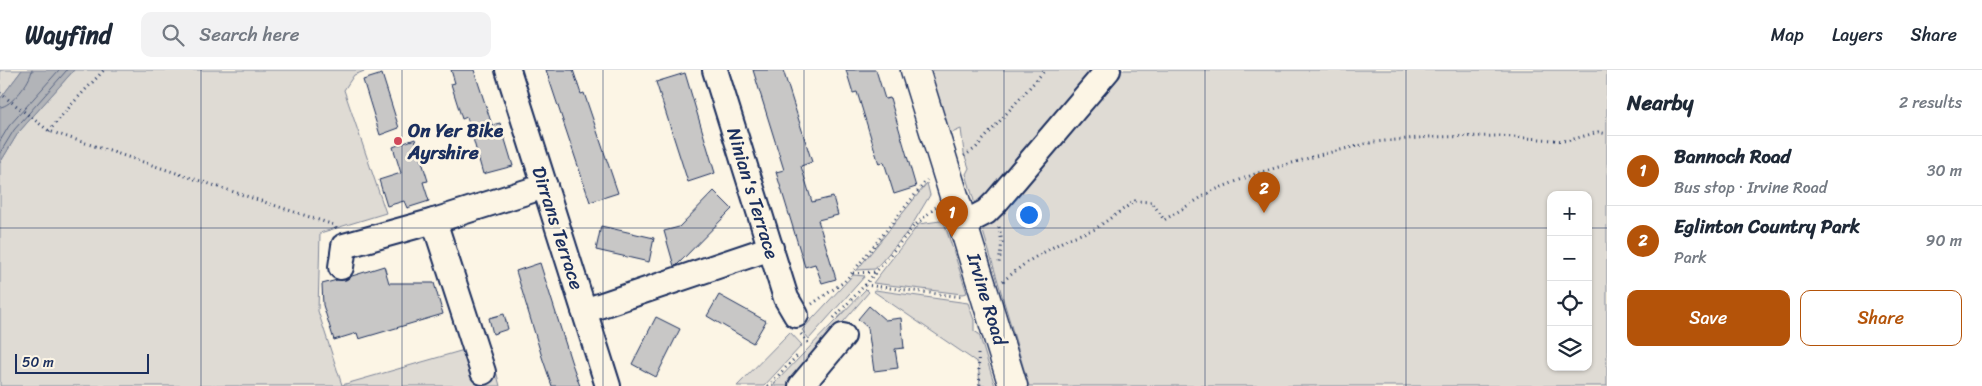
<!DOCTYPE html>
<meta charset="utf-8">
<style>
:root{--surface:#fff;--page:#f2f2f3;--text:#1f2937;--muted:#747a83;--line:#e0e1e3;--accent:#b45309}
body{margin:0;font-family:Sriracha,sans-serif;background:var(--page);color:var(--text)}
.controls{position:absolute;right:15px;bottom:15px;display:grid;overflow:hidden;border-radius:10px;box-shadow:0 1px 4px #0004}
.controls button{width:45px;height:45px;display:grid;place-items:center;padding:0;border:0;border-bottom:1px solid var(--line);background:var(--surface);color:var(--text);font:25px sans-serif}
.scale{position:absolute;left:15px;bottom:12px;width:134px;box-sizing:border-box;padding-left:5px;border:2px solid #1b2f5e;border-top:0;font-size:14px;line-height:18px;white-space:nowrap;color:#1b2f5e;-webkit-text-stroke:4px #fcf5e5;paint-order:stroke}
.you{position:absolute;left:1028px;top:144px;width:18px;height:18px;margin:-12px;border:4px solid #fff;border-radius:50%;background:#1a73e8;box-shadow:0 0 0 8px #1a73e833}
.badge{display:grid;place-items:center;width:32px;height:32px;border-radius:50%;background:var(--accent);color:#fff;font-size:16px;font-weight:700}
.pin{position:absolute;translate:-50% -41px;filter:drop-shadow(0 1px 2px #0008)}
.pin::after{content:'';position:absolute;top:26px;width:18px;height:15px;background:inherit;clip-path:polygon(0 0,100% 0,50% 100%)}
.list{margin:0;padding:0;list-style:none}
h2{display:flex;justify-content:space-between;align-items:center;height:65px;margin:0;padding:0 20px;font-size:21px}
h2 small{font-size:16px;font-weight:400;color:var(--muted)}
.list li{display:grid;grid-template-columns:32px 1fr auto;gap:15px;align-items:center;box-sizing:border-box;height:70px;padding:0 20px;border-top:1px solid var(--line)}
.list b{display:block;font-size:19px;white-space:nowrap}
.list p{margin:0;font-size:16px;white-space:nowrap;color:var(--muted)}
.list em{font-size:16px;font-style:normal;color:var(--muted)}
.actions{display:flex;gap:10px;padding:15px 20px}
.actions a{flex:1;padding:11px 0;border:1px solid var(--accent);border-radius:10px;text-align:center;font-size:18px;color:var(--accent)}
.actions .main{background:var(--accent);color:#fff}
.icon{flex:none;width:28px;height:28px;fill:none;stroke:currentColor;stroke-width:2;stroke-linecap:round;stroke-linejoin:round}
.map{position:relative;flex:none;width:1607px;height:316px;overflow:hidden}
header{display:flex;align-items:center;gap:30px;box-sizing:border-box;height:70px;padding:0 25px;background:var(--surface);border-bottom:1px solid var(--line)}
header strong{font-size:24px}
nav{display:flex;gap:28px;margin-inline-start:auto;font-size:18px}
.search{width:350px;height:45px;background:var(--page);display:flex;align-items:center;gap:12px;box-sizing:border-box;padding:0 18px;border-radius:10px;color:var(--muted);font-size:19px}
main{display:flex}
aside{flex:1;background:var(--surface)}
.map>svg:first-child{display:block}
.green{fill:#dfdbd4;stroke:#7d8599;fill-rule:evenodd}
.water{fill:#b2b4b8;stroke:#767f94}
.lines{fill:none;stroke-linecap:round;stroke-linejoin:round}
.shore{stroke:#576482;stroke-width:1}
.building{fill:#c8c7c6;stroke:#1b2f5e}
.minor-casing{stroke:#1b2f5e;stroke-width:28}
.major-casing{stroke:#1b2f5e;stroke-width:31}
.path{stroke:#1b2f5e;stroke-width:3;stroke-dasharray:1 4;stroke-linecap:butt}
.minor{stroke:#fcf5e5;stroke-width:24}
.major{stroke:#fcf5e5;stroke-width:28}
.grid{fill:none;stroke:#1b2f5e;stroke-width:1;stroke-opacity:0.55}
.poi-dot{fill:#d1495b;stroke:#fcf5e5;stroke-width:2}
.labels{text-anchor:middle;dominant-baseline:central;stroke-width:5;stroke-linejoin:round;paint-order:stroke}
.poi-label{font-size:19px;font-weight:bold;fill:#1b2f5e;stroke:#fcf5e5;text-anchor:start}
.street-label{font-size:19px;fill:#1b2f5e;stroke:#fcf5e5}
</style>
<header>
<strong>Wayfind</strong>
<div class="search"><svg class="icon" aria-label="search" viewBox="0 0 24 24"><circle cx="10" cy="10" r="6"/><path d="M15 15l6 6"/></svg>Search here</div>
<nav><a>Map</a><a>Layers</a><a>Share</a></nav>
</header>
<main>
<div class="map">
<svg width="1607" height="316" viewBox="0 0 1607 316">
<rect width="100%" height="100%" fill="#fcf5e5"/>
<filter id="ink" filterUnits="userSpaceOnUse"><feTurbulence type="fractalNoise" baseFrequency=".02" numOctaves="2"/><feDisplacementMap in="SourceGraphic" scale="10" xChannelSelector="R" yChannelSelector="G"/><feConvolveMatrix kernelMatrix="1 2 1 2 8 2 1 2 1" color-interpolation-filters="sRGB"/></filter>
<g filter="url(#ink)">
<!-- green -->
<g class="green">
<polygon points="0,0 22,0 0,29"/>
<polygon points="74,0 367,0 354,5 344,20 386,143 320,163 318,241 342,315 471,278 480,306 496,301 500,316 0,316 0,93 18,63"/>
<path d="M927 0H1607V316H1029L966 104 969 98 964 83 961 59 947 65ZM1551 125H1588V297H1551Z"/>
<polygon points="927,113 930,125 909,160 875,199 857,200"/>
<polygon points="940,151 944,152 967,223 962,224 873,213 919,154"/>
<polygon points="853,205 865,206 809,269 802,260"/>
<polygon points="866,219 869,222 788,316 772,316"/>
<polygon points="875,220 968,233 974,250 974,261 979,264 995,316 980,316 978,293 873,221"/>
<polygon points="790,262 802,275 764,316 737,316"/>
</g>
<!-- water -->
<polygon class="water" points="22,0 74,0 18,63 0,93 0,29"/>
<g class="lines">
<!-- shore -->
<g class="shore">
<path d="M0 37C11 37 31 11 32 0"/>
<polyline points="0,71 9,56 59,0"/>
<polyline points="0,83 14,60 67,0"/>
</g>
</g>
<!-- building -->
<g class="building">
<polygon points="451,0 474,0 492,55 500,53 513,96 483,104 467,47 462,49 451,14 455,13"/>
<polygon points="546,0 573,0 581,24 584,23 618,123 590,132"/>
<polygon points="753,0 783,0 812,92 801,96 812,132 833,127 838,145 818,150 836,209 822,213 815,194 805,197 776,102 784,100"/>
<polygon points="846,0 876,0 885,29 890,28 916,117 894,124 884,92 879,94 857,22 853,23"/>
<polygon points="685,3 715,103 688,112 656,12"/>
<polygon points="382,4 399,58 380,65 363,10"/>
<polygon points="415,69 428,111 423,112 429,131 407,138 404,131 387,136 379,110 401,103 393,77"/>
<polygon points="714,121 732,139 677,195 674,196 664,161 679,157"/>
<polygon points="601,156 654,168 649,192 596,180"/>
<polygon points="540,193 571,291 580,316 552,316 542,287 516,201"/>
<polygon points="384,196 389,213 434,213 443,244 359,269 357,263 334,270 323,235 322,214 337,210 346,210 352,206"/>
<polygon points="719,225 766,251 753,273 707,246"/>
<polygon points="869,236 885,250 901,248 904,278 895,279 898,298 874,301 868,258 858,249"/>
<polygon points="504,244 508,259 493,264 489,248"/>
<polygon points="656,247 680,259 656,307 632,294"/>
</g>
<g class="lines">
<defs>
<g id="minor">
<polyline points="508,0 608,316"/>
<polyline points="715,0 786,228 796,245"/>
<polyline points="434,151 483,302"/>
<polyline points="963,154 986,142 996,132 1108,0"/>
<polyline points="341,197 344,176 434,151 545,116"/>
<polyline points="584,241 771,178"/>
<polyline points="801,316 843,266"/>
</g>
<polyline id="major" points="915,0 1013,316"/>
</defs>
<!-- minor casing -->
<use href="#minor" class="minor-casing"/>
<!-- major casing -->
<use href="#major" class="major-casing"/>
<!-- path -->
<g class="path">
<polyline points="0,23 49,61 334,155 336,159"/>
<polyline points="49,61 72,34 104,0"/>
<polyline points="964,86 976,78 1045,0"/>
<polyline points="999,157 1002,172 999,193"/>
<polyline points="853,203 876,202"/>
<polyline points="1003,211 1027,192 1067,169 1095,159 1135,131 1152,132 1164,150 1212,121 1255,104 1319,85 1374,72 1430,67 1500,66 1567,71 1598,62 1607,64"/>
<polyline points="865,215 963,227"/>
<polyline points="812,234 844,212 852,203 927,110"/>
<polyline points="834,248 865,215 914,156 936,137"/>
<polyline points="801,264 809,274"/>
<polyline points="978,284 980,316"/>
<polyline points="768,316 798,285"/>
</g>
<!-- minor -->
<use href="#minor" class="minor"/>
<!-- major -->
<use href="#major" class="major"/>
</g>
</g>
<!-- grid -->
<path class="grid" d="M201 0V316M402 0V316M603 0V316M804 0V316M1004 0V316M1205 0V316M1406 0V316M0 158H1551M1588 158H1607"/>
<!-- markers -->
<circle class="poi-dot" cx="398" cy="71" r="5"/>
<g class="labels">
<!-- poi labels -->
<g class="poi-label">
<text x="408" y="60">On Yer Bike<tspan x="408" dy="22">Ayrshire</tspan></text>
</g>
<!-- street labels -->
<g class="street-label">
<text transform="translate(753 123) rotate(73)">Ninian's Terrace</text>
<text transform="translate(558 158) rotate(72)">Dirrans Terrace</text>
<text transform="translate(987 229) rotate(73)">Irvine Road</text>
</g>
</g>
</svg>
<div class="controls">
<button>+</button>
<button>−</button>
<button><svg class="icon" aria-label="locate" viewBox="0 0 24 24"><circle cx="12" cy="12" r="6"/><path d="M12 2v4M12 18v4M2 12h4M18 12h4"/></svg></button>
<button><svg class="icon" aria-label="layers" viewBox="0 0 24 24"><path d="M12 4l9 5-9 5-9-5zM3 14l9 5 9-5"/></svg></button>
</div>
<div class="scale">50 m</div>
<div class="you"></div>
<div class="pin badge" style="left:952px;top:167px">1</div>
<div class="pin badge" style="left:1264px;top:143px">2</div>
</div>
<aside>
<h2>Nearby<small>2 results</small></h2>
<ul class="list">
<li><span class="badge">1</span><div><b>Bannoch Road</b><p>Bus stop · Irvine Road</p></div><em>30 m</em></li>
<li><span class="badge">2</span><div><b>Eglinton Country Park</b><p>Park</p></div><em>90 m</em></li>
</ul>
<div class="actions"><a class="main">Save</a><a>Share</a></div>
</aside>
</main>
